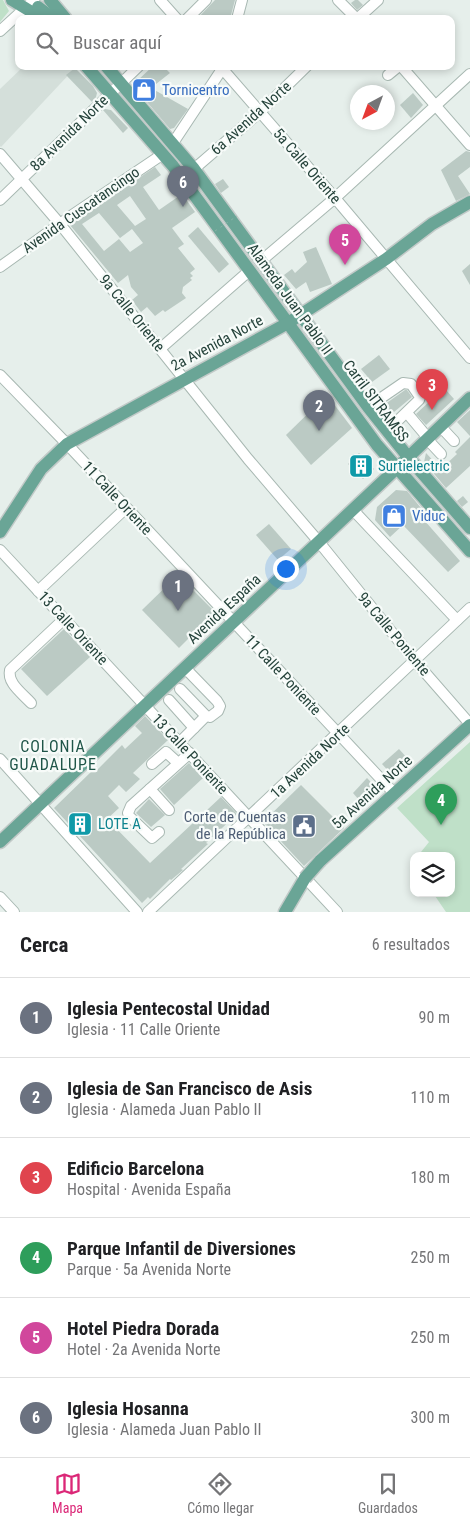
<!DOCTYPE html>
<html lang="es">
<meta charset="utf-8">
<style>
:root{--surface:#fff;--page:#f2f2f2;--text:#202124;--muted:#757577;--line:#e0e0e0;--accent:#db2777}
body{margin:0;font-family:"Roboto Condensed",sans-serif;background:var(--page);color:var(--text)}
.controls{position:absolute;right:15px;bottom:15px;display:grid;overflow:hidden;border-radius:10px;box-shadow:0 2px 8px #0003}
.controls button{width:45px;height:45px;display:grid;place-items:center;padding:0;border:0;border-bottom:1px solid var(--line);background:var(--surface);color:var(--text);font:25px sans-serif}
.compass{position:absolute;left:350px;top:85px;width:45px;height:45px;border-radius:50%;background:var(--surface);box-shadow:0 2px 8px #0003;rotate:221deg}
.you{position:absolute;left:285px;top:568px;width:18px;height:18px;margin:-12px;border:4px solid #fff;border-radius:50%;background:#1a73e8;box-shadow:0 0 0 8px #1a73e833}
.badge{display:grid;place-items:center;width:32px;height:32px;border-radius:50%;background:var(--accent);color:#fff;font-size:16px;font-weight:700}
.pin{position:absolute;translate:-50% -41px;filter:drop-shadow(0 1px 2px #0008)}
.pin::after{content:'';position:absolute;top:26px;width:18px;height:15px;background:inherit;clip-path:polygon(0 0,100% 0,50% 100%)}
.list{margin:0;padding:0;list-style:none}
h2{display:flex;justify-content:space-between;align-items:center;height:65px;margin:0;padding:0 20px;font-size:21px}
h2 small{font-size:16px;font-weight:400;color:var(--muted)}
.list li{display:grid;grid-template-columns:32px 1fr auto;gap:15px;align-items:center;box-sizing:border-box;height:80px;padding:0 20px;border-top:1px solid var(--line)}
.list b{display:block;font-size:19px;white-space:nowrap}
.list p{margin:0;font-size:16px;white-space:nowrap;color:var(--muted)}
.list em{font-size:16px;font-style:normal;color:var(--muted)}
.icon{flex:none;width:28px;height:28px;fill:none;stroke:currentColor;stroke-width:2;stroke-linecap:round;stroke-linejoin:round}
.map{position:relative;flex:none;width:470px;height:912px;overflow:hidden}
.search{position:absolute;background:var(--surface);box-shadow:0 2px 8px #0003;left:15px;right:15px;top:15px;height:55px;display:flex;align-items:center;gap:12px;box-sizing:border-box;padding:0 18px;border-radius:10px;color:var(--muted);font-size:19px}
.sheet{height:545px;background:var(--surface)}
nav{display:flex;justify-content:space-around;align-items:center;box-sizing:border-box;height:70px;border-top:1px solid var(--line);background:var(--surface);font-size:14px;color:var(--muted)}
nav a{display:grid;justify-items:center;gap:2px}
nav .on{color:var(--accent)}
.map>svg:first-child{display:block}
.built{fill:#d4dfda}
.green{fill:#bfe0c8}
.building{fill:#bbcac4;fill-rule:evenodd}
.lines{fill:none;stroke-linecap:round;stroke-linejoin:round}
.minor-casing{stroke:#a8b8b2;stroke-width:12}
.major-casing{stroke:#c2cac8;stroke-width:15}
.minor{stroke:#fff;stroke-width:10}
.major{stroke:#6aa596;stroke-width:12}
.major-bridge-casing{stroke:#c2cac8;stroke-width:15;stroke-linecap:butt}
.path-bridge{stroke:#86b3a5;stroke-width:1;stroke-dasharray:2.5 4;stroke-linecap:butt}
.major-bridge{stroke:#6aa596;stroke-width:12}
.labels{text-anchor:middle;dominant-baseline:central;stroke-width:4.5;stroke-linejoin:round;paint-order:stroke}
.shop-label{font-size:15px;fill:#366cbe;stroke:#f7fbf9;text-anchor:start}
.street-label{font-size:15px;fill:#24423a;stroke:#f7fbf9}
.culture-label{font-size:15px;fill:#0d838f;stroke:#f7fbf9;text-anchor:start}
.service-label{font-size:15px;fill:#4e5e75;stroke:#f7fbf9;text-anchor:end}
.neighbourhood-label{font-size:16px;letter-spacing:1px;fill:#1f5548;stroke:#f7fbf9}
</style>
<div class="map">
<svg width="470" height="912" viewBox="0 0 470 912">
<rect width="100%" height="100%" fill="#e6efeb"/>
<!-- built -->
<polygon class="built" points="24,66 73,66 75,68 1,147 0,146 0,89"/>
<!-- green -->
<g class="green">
<polygon points="0,0 3,0 9,11 0,22"/>
<polygon points="470,742 470,912 446,912 433,893 451,893 451,856 424,856 421,852 429,842 397,808"/>
</g>
<!-- building -->
<g class="building">
<polygon points="215,0 235,0 230,19 197,19"/>
<polygon points="355,0 358,0 363,5 357,10 351,3"/>
<polygon points="153,66 163,66 170,73 151,88 188,109 174,128 170,129 135,88 137,81"/>
<polygon points="75,68 93,86 97,93 96,97 92,102 66,75"/>
<polygon points="413,93 423,105 411,118 400,105"/>
<polygon points="105,109 111,110 128,128 123,133 103,110"/>
<polygon points="466,151 470,152 470,167 458,176 470,194 456,201 441,170"/>
<path d="M155 167 161 175 143 187 159 210 182 194 195 212 172 228 184 244 178 248 195 269 190 273 193 276 190 278 192 280 183 287 182 293 186 298 165 312 163 310 155 316 147 307 141 312 132 300 138 295 131 287 128 275 118 283 70 225ZM130 196 146 219 135 226 117 205ZM99 213 120 238 132 229 143 243 130 252 119 239 104 251 82 224Z"/>
<polygon points="223,179 229,187 221,193 215,184"/>
<polygon points="198,227 229,264 219,273 188,236"/>
<polygon points="316,247 332,284 310,292 306,282 296,289 284,275 292,269 295,273 307,262 303,252"/>
<polygon points="470,264 470,285 462,271"/>
<polygon points="379,355 390,369 372,382 361,369"/>
<polygon points="405,390 407,390 412,397 388,417 381,407"/>
<polygon points="446,390 454,399 426,425 416,414 430,401 432,403"/>
<polygon points="327,395 352,428 311,465 286,435"/>
<polygon points="470,410 470,436 457,422"/>
<polygon points="470,437 470,466 446,488 424,462 426,453 441,469 457,454 455,452"/>
<polygon points="359,453 374,469 363,479 348,464"/>
<polygon points="396,490 407,491 421,508 417,512 460,561 448,572 403,525 390,537 375,520 377,507"/>
<polygon points="463,496 468,502 462,507 457,501"/>
<polygon points="269,524 291,549 278,560 256,535"/>
<polygon points="178,575 215,612 179,648 142,610"/>
<polygon points="64,629 90,657 47,696 21,669"/>
<polygon points="145,716 168,740 133,773 140,779 126,792 119,785 108,796 119,808 107,819 150,863 221,797 237,814 206,843 208,844 181,869 183,870 171,880 170,879 150,899 148,897 142,903 54,808 93,770 95,772 122,745 125,749 142,733 135,726"/>
<polygon points="399,749 408,759 391,774 382,764"/>
<polygon points="189,763 203,778 174,805 160,789"/>
<polygon points="367,778 380,792 365,807 353,793"/>
<polygon points="301,785 344,828 304,866 263,822"/>
<polygon points="149,799 165,815 151,827 136,813"/>
</g>
<g class="lines">
<defs>
<g id="minor">
<polyline points="160,0 177,19"/>
<polyline points="338,0 357,19"/>
<polyline points="187,19 206,0"/>
<polyline points="237,19 242,0"/>
<polyline points="357,19 378,0"/>
<polyline points="0,31 34,0"/>
<polyline points="220,66 335,198 470,358"/>
<polyline points="401,66 470,145"/>
<polyline points="388,75 399,66"/>
<polyline points="173,143 224,66"/>
<polyline points="0,154 60,224 248,459 319,542 415,661 470,724"/>
<polyline points="194,169 260,112 307,66"/>
<polyline points="0,200 139,66"/>
<polyline points="261,261 335,198 470,74"/>
<polyline points="0,267 68,218 163,154"/>
<polyline points="161,348 249,271"/>
<polyline points="0,375 67,444 394,793"/>
<polyline points="368,407 403,383 411,384 420,397 419,400 387,431"/>
<polyline points="407,413 428,438"/>
<polyline points="440,426 454,441"/>
<polyline points="427,439 441,454"/>
<polyline points="353,510 457,620"/>
<polyline points="0,550 337,912"/>
<polyline points="38,591 126,508"/>
<polyline points="180,689 206,716 210,717 218,711 220,706 217,701 185,668"/>
<polyline points="169,700 194,728"/>
<path d="M31 703C22 693 7 683 10 670L64 619"/>
<polyline points="180,742 206,716"/>
<polyline points="0,759 137,912"/>
<polyline points="152,764 166,752 178,763"/>
<polyline points="150,789 169,810"/>
<polyline points="159,832 152,838 129,816 128,813 131,806 190,753"/>
<polyline points="0,897 14,912"/>
<polyline points="148,912 470,608"/>
</g>
<g id="major">
<polyline points="12,0 43,19"/>
<polyline points="50,0 66,19"/>
<polyline points="38,7 54,19"/>
<polyline points="86,66 173,166 377,445 470,551"/>
<polyline points="106,66 194,169 368,407 409,458 470,528"/>
<polyline points="0,532 41,469 67,444 288,323 386,259 432,224 470,202"/>
<polyline points="0,842 397,468 470,398"/>
<polyline points="320,861 470,725"/>
<polyline points="285,912 305,878"/>
</g>
</defs>
<!-- minor casing -->
<use href="#minor" class="minor-casing"/>
<!-- major casing -->
<use href="#major" class="major-casing"/>
<!-- minor -->
<use href="#minor" class="minor"/>
<!-- major -->
<use href="#major" class="major"/>
<defs>
<polyline id="major-bridge" points="305,878 320,861"/>
</defs>
<!-- major-bridge casing -->
<use href="#major-bridge" class="major-bridge-casing"/>
<!-- path-bridge -->
<polyline class="path-bridge" points="215,231 237,216"/>
<!-- major-bridge -->
<use href="#major-bridge" class="major-bridge"/>
</g>
<!-- icons -->
<defs>
<symbol id="shop-square" viewBox="-11 -11 22 22"><rect x="-9" y="-9" width="18" height="18" rx="4" fill="#3f7fe0" stroke="#f7fbf9"/><path d="M-5-2.5h2.3a2.7 3.5 0 0 1 5.4 0H5L5.5 6h-11ZM-1.5-2.5h3a1.5 2.3 0 0 0-3 0Z" fill="#fff"/></symbol>
<symbol id="building-square" viewBox="-11 -11 22 22"><rect x="-9" y="-9" width="18" height="18" rx="4" fill="#0f9aa8" stroke="#f7fbf9"/><path d="M-4-6H4V6H1V3H-1V6H-4ZM-2.5-4.3h1.7v1.8h-1.7ZM.8-4.3h1.7v1.8H.8ZM-2.5-1h1.7V.8h-1.7ZM.8-1h1.7V.8H.8Z" fill="#fff"/></symbol>
<symbol id="civic-square" viewBox="-11 -11 22 22"><rect x="-9" y="-9" width="18" height="18" rx="4" fill="#5c6f8a" stroke="#f7fbf9"/><path d="M-.6-6.5H3V-4.5H.6V-3L4-1V1h2V6H-6V1h2V-1L-.6-3ZM-1.2 2.5V6h2.4V2.5Z" fill="#fff"/></symbol>
</defs>
<g fill-rule="evenodd">
<use href="#shop-square" x="130" y="76" width="28" height="28"/>
<use href="#building-square" x="347" y="452" width="28" height="28"/>
<use href="#shop-square" x="380" y="502" width="28" height="28"/>
<use href="#building-square" x="66" y="810" width="28" height="28"/>
<use href="#civic-square" x="290" y="812" width="28" height="28"/>
</g>
<g class="labels">
<!-- shop labels -->
<g class="shop-label">
<text x="162" y="90">Tornicentro</text>
<text x="412" y="516">Viduc</text>
</g>
<!-- street labels -->
<g class="street-label">
<text transform="translate(251 118) rotate(-42)">6a Avenida Norte</text>
<text transform="translate(69 133) rotate(-44)">8a Avenida Norte</text>
<text transform="translate(307 166) rotate(49)">5a Calle Oriente</text>
<text transform="translate(81 210) rotate(-35)">Avenida Cuscatancingo</text>
<text transform="translate(290 299) rotate(54)">Alameda Juan Pablo II</text>
<text transform="translate(132 313) rotate(51)">9a Calle Oriente</text>
<text transform="translate(217 343) rotate(-28)">2a Avenida Norte</text>
<text transform="translate(376 401) rotate(53)">Carril SITRAMSS</text>
<text transform="translate(117 498) rotate(47)">11 Calle Oriente</text>
<text transform="translate(224 609) rotate(-43)">Avenida España</text>
<text transform="translate(73 628) rotate(47)">13 Calle Oriente</text>
<text transform="translate(394 634) rotate(50)">9a Calle Poniente</text>
<text transform="translate(283 675) rotate(47)">11 Calle Poniente</text>
<text transform="translate(190 754) rotate(47)">13 Calle Poniente</text>
<text transform="translate(310 761) rotate(-43)">1a Avenida Norte</text>
<text transform="translate(372 792) rotate(-42)">5a Avenida Norte</text>
</g>
<!-- culture labels -->
<g class="culture-label">
<text x="378" y="466">Surtielectric</text>
<text x="98" y="824">LOTE A</text>
</g>
<!-- service labels -->
<g class="service-label">
<text x="286" y="817">Corte de Cuentas<tspan x="286" dy="17">de la República</tspan></text>
</g>
<!-- neighbourhood labels -->
<g class="neighbourhood-label">
<text x="53" y="746">COLONIA<tspan x="53" dy="18">GUADALUPE</tspan></text>
</g>
</g>
</svg>
<div class="controls">
<button><svg class="icon" aria-label="layers" viewBox="0 0 24 24"><path d="M12 4l9 5-9 5-9-5zM3 14l9 5 9-5"/></svg></button>
</div>
<svg class="compass" viewBox="-18 -18 36 36"><path d="M0-13l5 13h-10z" fill="#e53935"/><path d="M0 13l5-13h-10z" fill="#757577"/></svg>
<div class="you"></div>
<div class="pin badge" style="left:178px;top:611px;background:#6b7280">1</div>
<div class="pin badge" style="left:319px;top:431px;background:#6b7280">2</div>
<div class="pin badge" style="left:432px;top:410px;background:#e0444e">3</div>
<div class="pin badge" style="left:441px;top:825px;background:#2e9e5b">4</div>
<div class="pin badge" style="left:345px;top:265px;background:#d1479c">5</div>
<div class="pin badge" style="left:183px;top:207px;background:#6b7280">6</div>
<div class="search"><svg class="icon" aria-label="search" viewBox="0 0 24 24"><circle cx="10" cy="10" r="6"/><path d="M15 15l6 6"/></svg>Buscar aquí</div>
</div>
<section class="sheet">
<h2>Cerca<small>6 resultados</small></h2>
<ul class="list">
<li><span class="badge" style="background:#6b7280">1</span><div><b>Iglesia Pentecostal Unidad</b><p>Iglesia · 11 Calle Oriente</p></div><em>90 m</em></li>
<li><span class="badge" style="background:#6b7280">2</span><div><b>Iglesia de San Francisco de Asis</b><p>Iglesia · Alameda Juan Pablo II</p></div><em>110 m</em></li>
<li><span class="badge" style="background:#e0444e">3</span><div><b>Edificio Barcelona</b><p>Hospital · Avenida España</p></div><em>180 m</em></li>
<li><span class="badge" style="background:#2e9e5b">4</span><div><b>Parque Infantil de Diversiones</b><p>Parque · 5a Avenida Norte</p></div><em>250 m</em></li>
<li><span class="badge" style="background:#d1479c">5</span><div><b>Hotel Piedra Dorada</b><p>Hotel · 2a Avenida Norte</p></div><em>250 m</em></li>
<li><span class="badge" style="background:#6b7280">6</span><div><b>Iglesia Hosanna</b><p>Iglesia · Alameda Juan Pablo II</p></div><em>300 m</em></li>
</ul>
</section>
<nav>
<a class="on"><svg class="icon" aria-label="map" viewBox="0 0 24 24"><path d="M3 6l6-2 6 2 6-2v14l-6 2-6-2-6 2zM9 4v14M15 6v14"/></svg>Mapa</a>
<a><svg class="icon" aria-label="directions" viewBox="0 0 24 24"><path d="M12 3l9 9-9 9-9-9zM9 14v-3h6M13 9l2 2-2 2"/></svg>Cómo llegar</a>
<a><svg class="icon" aria-label="saved" viewBox="0 0 24 24"><path d="M7 4h10v16l-5-4-5 4z"/></svg>Guardados</a>
</nav>
